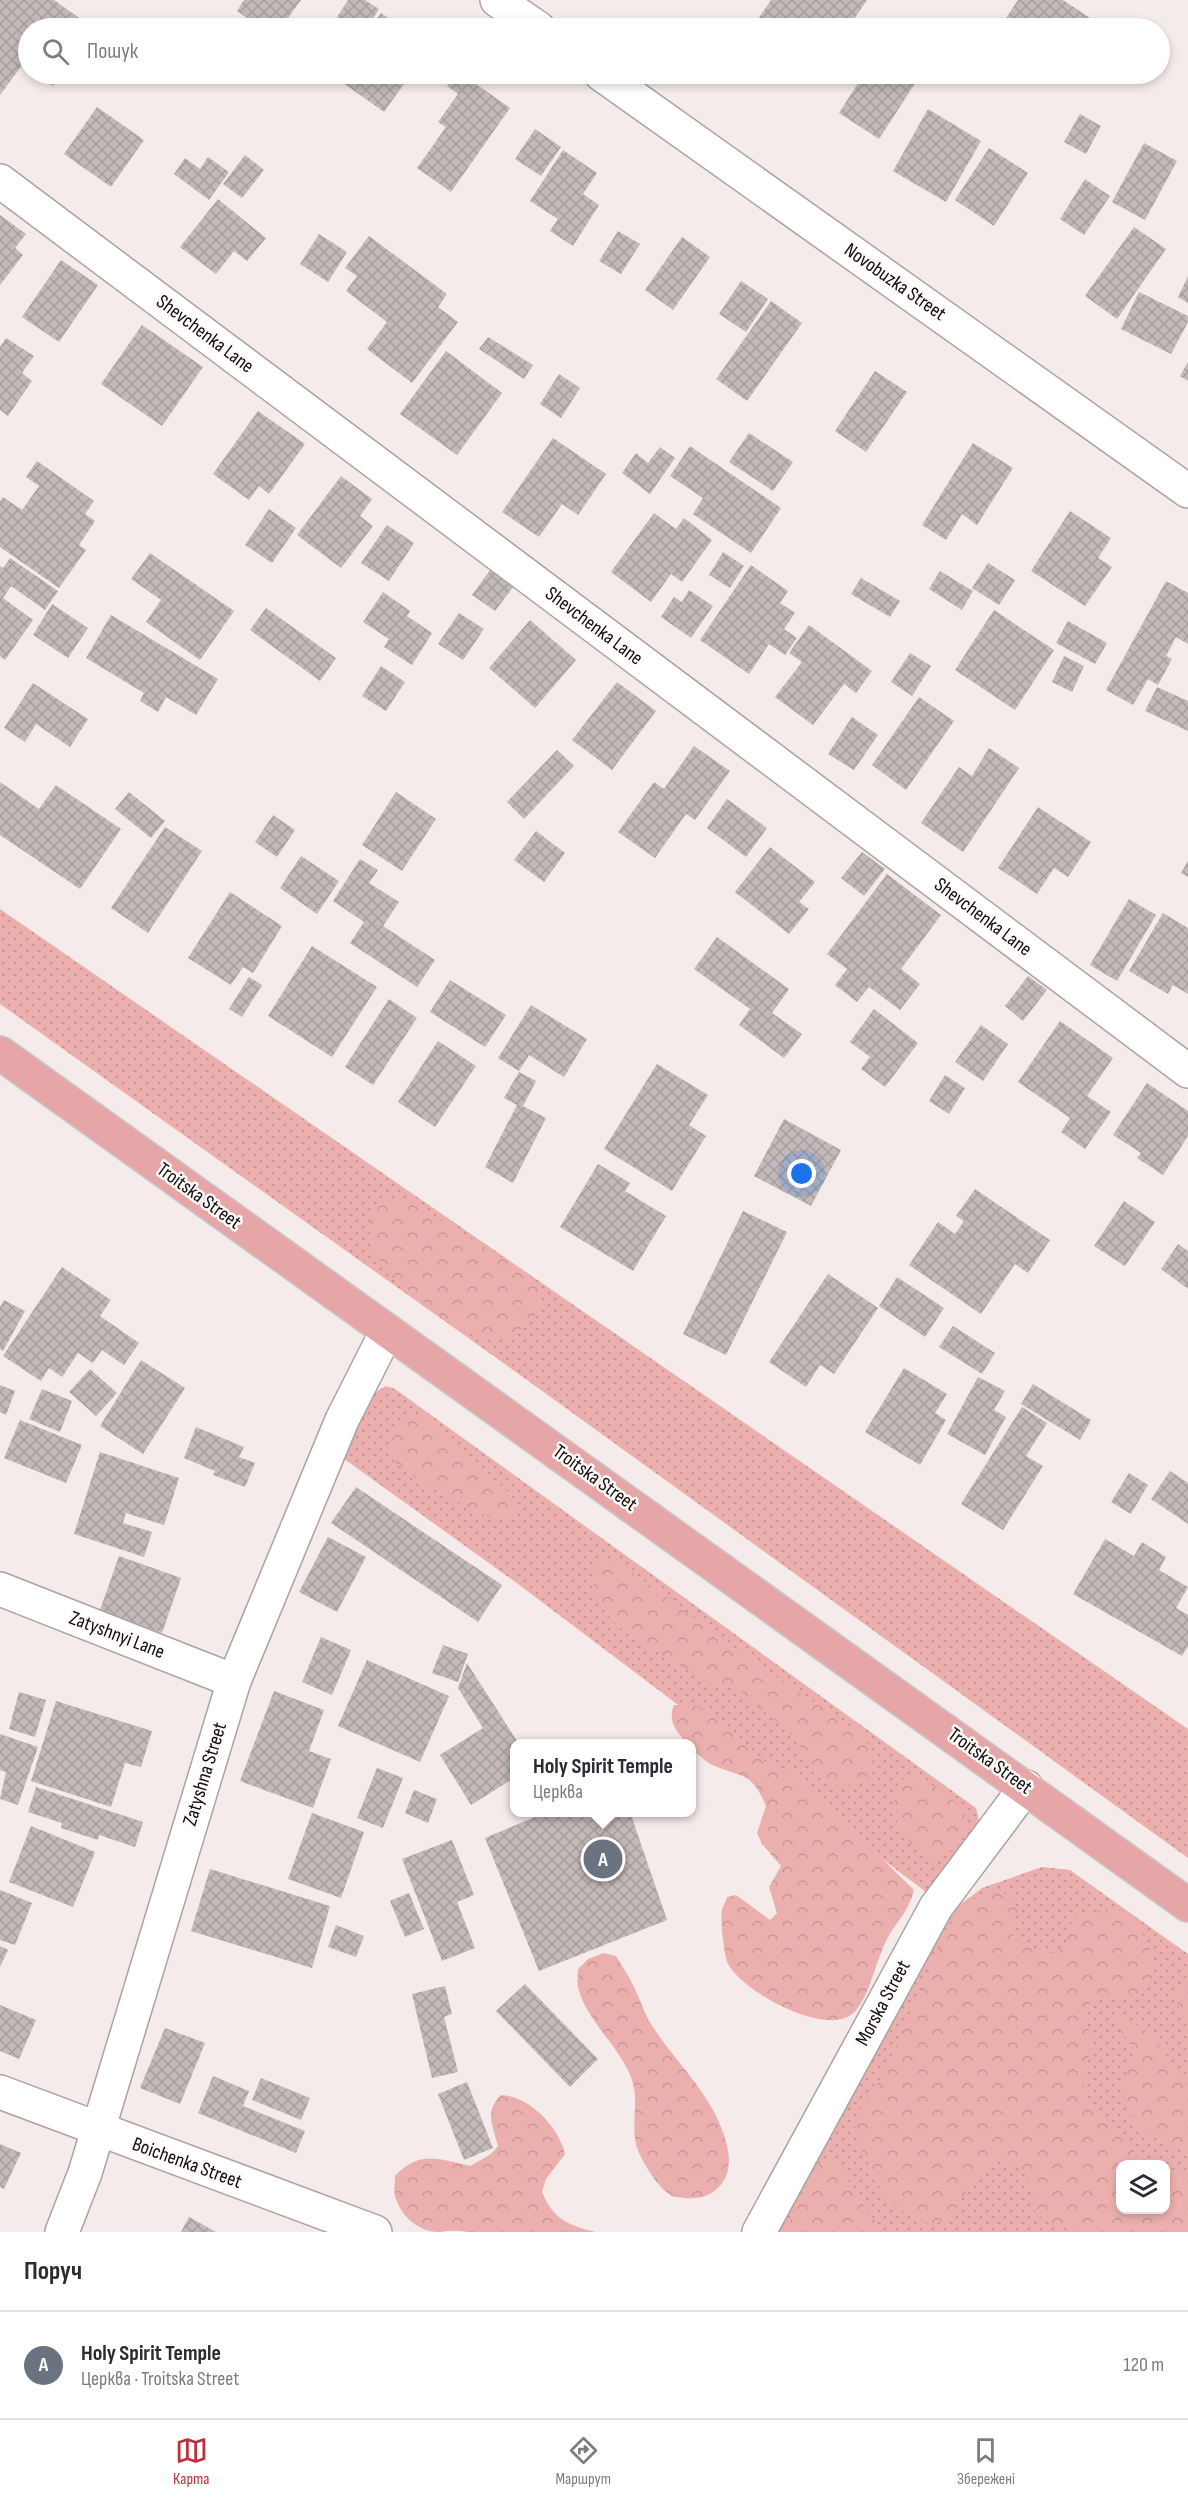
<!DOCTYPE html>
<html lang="uk">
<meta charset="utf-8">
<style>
:root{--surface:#fff;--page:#f2f2f3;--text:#2b2b33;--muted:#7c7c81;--line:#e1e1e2;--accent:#bf2e3c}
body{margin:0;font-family:"Sofia Sans Condensed",sans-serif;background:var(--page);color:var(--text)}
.controls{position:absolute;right:18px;bottom:18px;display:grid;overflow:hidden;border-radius:12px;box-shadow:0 3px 9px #0003}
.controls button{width:54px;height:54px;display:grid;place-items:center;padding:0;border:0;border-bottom:2px solid var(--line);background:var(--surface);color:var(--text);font:30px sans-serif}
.you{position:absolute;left:802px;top:1174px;width:21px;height:21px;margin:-15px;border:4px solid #fff;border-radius:50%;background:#1a73e8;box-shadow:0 0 0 9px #1a73e833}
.badge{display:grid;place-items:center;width:39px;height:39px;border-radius:50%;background:var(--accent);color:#fff;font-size:20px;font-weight:700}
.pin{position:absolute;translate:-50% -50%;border:3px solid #fff;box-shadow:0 2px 6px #0006}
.popup{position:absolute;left:510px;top:1739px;width:186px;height:78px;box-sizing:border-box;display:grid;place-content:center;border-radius:12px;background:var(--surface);filter:drop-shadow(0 2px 4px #0005);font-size:20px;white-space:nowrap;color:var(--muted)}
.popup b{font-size:22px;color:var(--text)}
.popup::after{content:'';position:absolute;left:50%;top:100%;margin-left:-12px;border:12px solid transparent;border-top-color:var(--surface)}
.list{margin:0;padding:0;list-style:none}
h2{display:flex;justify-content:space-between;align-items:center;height:78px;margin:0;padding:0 24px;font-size:26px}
h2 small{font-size:20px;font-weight:400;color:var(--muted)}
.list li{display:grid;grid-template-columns:39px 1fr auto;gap:18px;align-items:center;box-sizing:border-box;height:108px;padding:0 24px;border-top:2px solid var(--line)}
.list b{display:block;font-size:22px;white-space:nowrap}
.list p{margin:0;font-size:20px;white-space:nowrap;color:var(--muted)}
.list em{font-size:20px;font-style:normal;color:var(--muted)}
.icon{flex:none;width:33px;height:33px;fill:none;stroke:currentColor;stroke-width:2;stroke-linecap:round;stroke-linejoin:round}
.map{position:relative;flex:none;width:1188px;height:2232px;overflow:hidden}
.search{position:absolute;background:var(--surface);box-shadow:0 3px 9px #0003;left:18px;right:18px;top:18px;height:66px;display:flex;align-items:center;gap:15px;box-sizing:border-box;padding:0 21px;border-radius:33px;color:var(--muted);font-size:22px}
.sheet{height:186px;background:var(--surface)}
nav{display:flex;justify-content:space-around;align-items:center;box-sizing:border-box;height:84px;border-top:2px solid var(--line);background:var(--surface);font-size:16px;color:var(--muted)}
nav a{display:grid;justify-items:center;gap:3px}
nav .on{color:var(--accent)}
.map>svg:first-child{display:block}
.grass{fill:url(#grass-dots);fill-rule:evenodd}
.forest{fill:url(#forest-crowns)}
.building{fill:url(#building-cross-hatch)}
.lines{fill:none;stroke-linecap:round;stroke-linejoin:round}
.street-casing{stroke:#aca2a2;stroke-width:36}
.primary-casing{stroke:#cacaca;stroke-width:36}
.street{stroke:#fff;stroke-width:33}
.primary{stroke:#e6a6a7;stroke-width:33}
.labels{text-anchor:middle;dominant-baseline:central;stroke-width:5;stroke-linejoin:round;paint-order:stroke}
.street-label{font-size:20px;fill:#0f0c0c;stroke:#fefaf9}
</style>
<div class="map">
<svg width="1188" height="2232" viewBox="0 0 1188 2232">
<defs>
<pattern id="grass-dots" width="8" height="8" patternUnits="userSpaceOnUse" patternTransform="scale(1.5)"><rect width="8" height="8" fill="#ebb0ae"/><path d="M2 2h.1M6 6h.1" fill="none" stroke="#c89694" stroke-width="1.8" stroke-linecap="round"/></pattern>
<pattern id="forest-crowns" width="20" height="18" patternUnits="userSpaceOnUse" patternTransform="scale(1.5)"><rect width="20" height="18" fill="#ebb0ae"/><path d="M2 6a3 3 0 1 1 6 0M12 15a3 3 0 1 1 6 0" fill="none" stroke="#c89694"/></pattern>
<pattern id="building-cross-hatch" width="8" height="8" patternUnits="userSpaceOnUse" patternTransform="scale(1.5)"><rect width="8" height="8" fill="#c3b9b8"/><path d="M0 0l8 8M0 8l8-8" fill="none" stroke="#a69e9d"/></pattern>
</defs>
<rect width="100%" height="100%" fill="#f5ebea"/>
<!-- grass -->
<g class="grass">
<polygon points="0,909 1188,1729 1188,1858 527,1380 0,1004"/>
<polygon points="386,1386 395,1389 976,1808 979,1820 976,1830 926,1892 514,1581 340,1456 374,1393"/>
<path d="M1042 1867 1070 1870 1188 1954V2232H777L950 1912 982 1888ZM1120 2164H1166V2210H1120Z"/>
</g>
<!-- forest -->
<g class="forest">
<polygon points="383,1197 409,1201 525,1272 541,1291 540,1309 514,1336 484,1339 445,1320 388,1274 369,1242 371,1212"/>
<path d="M405 1416H421L448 1435 512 1496 516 1507 509 1517C505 1518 500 1520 496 1519 479 1516 404 1474 394 1461 388 1452 390 1439 390 1429Z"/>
<path d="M601 1559 621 1564 760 1666 860 1733C872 1748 876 1760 871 1779L843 1787 829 1783 815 1775 793 1736 735 1686 712 1684 633 1638 613 1622 594 1596V1566Z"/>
<path d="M692 1704 705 1710 768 1764 788 1771 809 1787 914 1890C908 1912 899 1919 888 1937 876 1958 869 2002 851 2015 823 2035 743 1992 728 1964 724 1955 720 1920 722 1910 723 1906 726 1901 727 1897L736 1895 770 1920 777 1913 769 1887 781 1866 762 1844 757 1833 766 1806C751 1771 743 1778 712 1765 705 1761 699 1755 693 1750L692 1744 687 1743C677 1732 667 1721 674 1705Z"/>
<path d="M910 1777C937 1784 956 1796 968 1822 964 1842 954 1852 934 1859 902 1843 886 1816 899 1781Z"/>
<path d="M994 1892 1009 1894 1019 1910 1010 1932C1021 1945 1037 1952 1055 1953 1058 1950 1063 1947 1065 1944 1071 1934 1067 1923 1079 1915 1083 1913 1089 1913 1093 1912 1101 1910 1113 1907 1120 1911 1140 1922 1167 1966 1147 1986 1131 2003 1104 1994 1087 2005L1085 2013 1090 2033V2048L1083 2089 1091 2108 1118 2131 1136 2154 1153 2164H1120V2210H1166V2170L1179 2173 1188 2181V2232H1073L1066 2225 1054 2226C1046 2221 1037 2216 1033 2207 1030 2202 1032 2199 1032 2193 1030 2173 1016 2163 998 2159 977 2171 962 2195 953 2216L932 2225 917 2220 886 2200 857 2140 854 2120 884 2073 939 1948 956 1915 974 1899Z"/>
<path d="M603 1953 616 1956C622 1966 629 1976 634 1987 640 1999 644 2013 651 2024 677 2065 716 2097 727 2146 735 2177 717 2201 685 2198 681 2197 675 2198 672 2196 658 2188 645 2166 639 2153 628 2128 641 2102 631 2077 619 2046 585 2019 578 1987 577 1982 578 1974 578 1969L588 1959Z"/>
<polygon points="1188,1984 1188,2017 1180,2012 1175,1992 1184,1985"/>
<path d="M1117 2017C1139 2023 1155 2035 1167 2056 1173 2067 1178 2079 1188 2087V2150C1151 2142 1117 2119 1125 2076 1127 2066 1135 2060 1136 2050L1112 2021Z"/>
<path d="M501 2095C529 2096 559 2127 565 2154L546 2179 542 2192C553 2219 568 2225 595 2232H467C457 2230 448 2231 439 2232 419 2232 402 2217 396 2199 393 2193 395 2183 395 2176 420 2150 439 2159 470 2166L491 2154 498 2146C493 2127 484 2111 501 2095Z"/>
<polygon points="825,2159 836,2162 869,2213 885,2232 784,2232 817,2166"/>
</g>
<!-- building -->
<g class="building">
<polygon points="0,0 54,0 93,28 28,28 28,69 23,64 0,95"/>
<polygon points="244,0 301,0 281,28 262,28 237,11"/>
<polygon points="348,0 365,0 379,9 367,28 344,28 334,22"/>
<polygon points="771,0 867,0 848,28 752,28"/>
<polygon points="1018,0 1063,0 1105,28 1021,28 1006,18"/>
<polygon points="381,13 403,28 371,28"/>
<polygon points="35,74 62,74 53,86"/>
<polygon points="181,74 198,74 193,82"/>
<polygon points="339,74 411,74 384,112 336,78"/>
<polygon points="456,74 462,74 510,108 451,192 417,168 446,127 438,122 458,94 447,86"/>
<polygon points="796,74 819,74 812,84"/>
<polygon points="864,74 902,74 916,82 879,139 839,113"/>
<polygon points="97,107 144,140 111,187 64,154"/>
<polygon points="928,109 981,141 946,202 893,171"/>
<polygon points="1080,114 1101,126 1086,154 1064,142"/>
<polygon points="535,129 561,147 541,176 515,159"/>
<polygon points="1144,143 1177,161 1145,220 1112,202"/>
<polygon points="989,148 1028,173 994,226 955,200"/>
<polygon points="563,150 597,173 583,194 599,205 573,246 550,231 558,219 530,201"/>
<polygon points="245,155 264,170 242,198 223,184"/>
<polygon points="208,157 229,172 209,200 174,174 185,158 200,169"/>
<polygon points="1085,179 1110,196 1084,235 1060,219"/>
<polygon points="218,199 266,238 247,261 234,251 216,274 180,247"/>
<polygon points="0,215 26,234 15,248 23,255 0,285"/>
<polygon points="1134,227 1166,249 1117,319 1085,296"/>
<polygon points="618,231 640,244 621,274 599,261"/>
<polygon points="319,234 347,252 328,282 300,264"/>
<polygon points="369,236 447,294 438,307 458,322 412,383 367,349 387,322 346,291 357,276 345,268"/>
<polygon points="682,237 710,257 673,310 645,290"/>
<polygon points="61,260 98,285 59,342 22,317"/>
<polygon points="1188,276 1188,303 1178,297"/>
<polygon points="741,281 768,299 746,332 719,314"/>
<polygon points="1139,292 1188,316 1188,322 1171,354 1121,329"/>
<polygon points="771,301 802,323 747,401 716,379"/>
<polygon points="142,325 203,367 162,426 101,384"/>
<polygon points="488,337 533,365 524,379 479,349"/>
<polygon points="6,338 34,356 22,373 32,381 8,416 0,410 0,347"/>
<polygon points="446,351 502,393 457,455 400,414"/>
<polygon points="1188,362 1188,381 1180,376"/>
<polygon points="875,371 907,392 866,452 835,431"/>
<polygon points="559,374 580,388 561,418 540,404"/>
<polygon points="258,411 305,444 269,494 259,486 249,500 213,474"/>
<polygon points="749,433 793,462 773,491 729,462"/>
<polygon points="553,438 606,474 578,515 562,504 539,537 502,512"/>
<polygon points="973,443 1013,468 977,525 962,514 946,540 922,525"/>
<polygon points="690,446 781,508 751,553 693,514 703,498 670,476"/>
<polygon points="660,447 675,458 650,494 622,473 636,453 648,463"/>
<polygon points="37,461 94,501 85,514 95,521 79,545 86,550 59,588 0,547 0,501 3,497 22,510 39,486 26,477"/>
<polygon points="341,476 372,499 360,516 373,526 341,568 297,535"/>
<polygon points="269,509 296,528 272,563 245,545"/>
<polygon points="1070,511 1111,538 1098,558 1112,567 1085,606 1031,571"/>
<polygon points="654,513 676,529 684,518 712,540 682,582 671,574 651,602 611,572"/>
<polygon points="387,525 414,543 389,581 361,563"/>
<polygon points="723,552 744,566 730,588 709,575"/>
<polygon points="150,553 234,611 200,660 146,622 161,600 131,579"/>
<polygon points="10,558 58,591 45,610 11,586 3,598 33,620 5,660 0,656 0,566 3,568"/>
<polygon points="988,563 1015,580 999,605 972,588"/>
<polygon points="751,565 788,591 780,603 795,613 784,629 797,638 785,655 769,644 749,674 700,640"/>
<polygon points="491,569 514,586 495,611 472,595"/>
<polygon points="940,571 973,591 962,610 929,589"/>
<polygon points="861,578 900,601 890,617 851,594"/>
<polygon points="1166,581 1188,593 1188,644 1176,637 1166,656 1172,659 1158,685 1148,679 1133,705 1106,690"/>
<polygon points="689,590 713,606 691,638 661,617 674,597 682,602"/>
<polygon points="383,592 410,611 407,616 432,633 412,665 384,647 389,639 363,622"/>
<polygon points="52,604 88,628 68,658 33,635"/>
<polygon points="266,608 336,658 320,681 250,630"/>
<polygon points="994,610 1054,650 1015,710 955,670"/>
<polygon points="459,613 484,629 463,660 438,644"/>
<polygon points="111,615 218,679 196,715 166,697 158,712 140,701 144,693 86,658"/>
<polygon points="530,620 576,660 535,708 489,668"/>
<polygon points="1068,621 1107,643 1095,664 1056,643"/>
<polygon points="809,625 872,671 856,693 844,684 813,725 775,697 802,662 789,653"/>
<polygon points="910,653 931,666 912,696 891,682"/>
<polygon points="1064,656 1084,666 1072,692 1052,682"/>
<polygon points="381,666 405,682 386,711 362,696"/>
<polygon points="617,682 656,711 612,770 572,740"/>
<polygon points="33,683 88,719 70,747 36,724 25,742 4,728"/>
<polygon points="1157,687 1188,701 1188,731 1145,711"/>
<polygon points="919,697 954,721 906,790 872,765"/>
<polygon points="852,717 878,735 854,770 828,754"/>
<polygon points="694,746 730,771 695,820 686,814 655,858 618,832 654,782 664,789"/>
<polygon points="989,748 1019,768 963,852 921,823 959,767 972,776"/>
<polygon points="557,750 574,766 524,819 507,802"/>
<polygon points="0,782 39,809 56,785 121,829 80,889 0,835"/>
<polygon points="129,792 165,821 151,838 115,809"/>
<polygon points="396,792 436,819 402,871 362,845"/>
<polygon points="727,799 767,828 746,857 707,828"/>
<polygon points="1038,807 1091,842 1068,877 1054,868 1037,894 998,868"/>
<polygon points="273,815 295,830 277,857 255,842"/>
<polygon points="165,827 202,851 148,933 111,908"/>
<polygon points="536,831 565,853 544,882 514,860"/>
<polygon points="770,847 815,882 799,902 809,909 789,934 735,892"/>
<polygon points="862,852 885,869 864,896 841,878"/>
<polygon points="301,856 339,881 317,914 280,888"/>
<polygon points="360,859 378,870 369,883 399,902 383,926 435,960 417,987 350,943 364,922 333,901"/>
<polygon points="1188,861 1188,877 1181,873"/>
<polygon points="887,874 941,915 901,969 920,984 900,1010 869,987 857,1002 835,985 847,969 827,954"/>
<polygon points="230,892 282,926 253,973 243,967 231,985 188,958"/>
<polygon points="1129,899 1156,915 1117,981 1090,965"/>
<polygon points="1163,913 1188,928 1188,994 1173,985 1168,994 1129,971"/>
<polygon points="717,937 789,989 772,1013 802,1034 784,1058 739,1025 750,1009 694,969"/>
<polygon points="312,946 377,987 332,1057 268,1016"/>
<polygon points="1028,976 1047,990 1023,1021 1005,1006"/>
<polygon points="249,977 262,985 242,1017 229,1009"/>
<polygon points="450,980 506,1015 485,1047 430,1012"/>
<polygon points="389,999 417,1018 373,1085 345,1067"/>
<polygon points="531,1005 587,1039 564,1077 529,1055 519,1071 498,1058"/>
<polygon points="874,1009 918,1043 885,1087 861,1069 870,1057 850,1042"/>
<polygon points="1060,1021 1113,1058 1087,1096 1111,1112 1085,1149 1061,1132 1070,1118 1018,1082"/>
<polygon points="981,1025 1008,1044 983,1081 955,1062"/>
<polygon points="438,1041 476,1066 435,1127 398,1102"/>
<polygon points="657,1064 708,1095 689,1125 706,1136 672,1191 604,1149"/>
<polygon points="519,1072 536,1081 523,1106 546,1118 513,1183 485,1167 517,1105 504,1098"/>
<polygon points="945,1075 965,1088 949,1114 929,1101"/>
<polygon points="1147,1083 1188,1111 1188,1136 1163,1175 1137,1158 1141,1153 1113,1135"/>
<polygon points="784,1119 841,1150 811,1206 754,1176"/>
<polygon points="598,1164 630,1183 625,1191 666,1216 633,1271 560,1227"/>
<polygon points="975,1189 1050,1240 1028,1273 1015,1264 981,1314 909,1265 938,1222 955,1234 964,1221 956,1216"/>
<polygon points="1124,1201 1155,1222 1125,1266 1094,1246"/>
<polygon points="743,1211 787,1232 726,1355 683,1334"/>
<polygon points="1178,1244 1188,1251 1188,1289 1161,1269"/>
<polygon points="62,1267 111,1300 100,1316 139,1343 124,1365 102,1350 93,1363 78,1353 62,1377 49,1368 41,1381 3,1356"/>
<polygon points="828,1274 878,1308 834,1374 820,1365 806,1387 769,1362"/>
<polygon points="897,1277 944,1308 925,1337 879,1306"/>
<polygon points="4,1300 25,1311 3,1351 0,1349 0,1307"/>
<polygon points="953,1326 995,1353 982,1374 939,1347"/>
<polygon points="141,1360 185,1388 143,1454 100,1426"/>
<polygon points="904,1368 947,1394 935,1413 946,1420 920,1465 865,1432"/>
<polygon points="90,1369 117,1393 96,1416 69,1392"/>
<polygon points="978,1377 1005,1391 994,1410 1006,1417 985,1455 947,1434"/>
<polygon points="1033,1384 1091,1420 1080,1440 1021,1404"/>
<polygon points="0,1385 15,1391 6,1415 0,1412"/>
<polygon points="42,1389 72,1401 60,1432 29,1419"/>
<polygon points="1022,1407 1047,1423 1026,1456 1043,1466 1003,1530 961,1504"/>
<polygon points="20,1420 82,1445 66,1483 4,1458"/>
<polygon points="196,1427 244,1447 239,1457 255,1463 245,1487 213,1475 215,1471 184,1458"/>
<polygon points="100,1452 179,1478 164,1525 126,1513 123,1523 152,1532 144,1557 74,1534"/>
<polygon points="1170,1471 1188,1483 1188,1524 1151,1499"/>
<polygon points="1129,1473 1148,1485 1131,1514 1111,1502"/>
<polygon points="356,1487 502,1585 478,1622 331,1523"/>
<polygon points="328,1537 366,1557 337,1612 299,1592"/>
<polygon points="1105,1539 1134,1556 1142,1542 1166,1557 1159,1570 1188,1587 1176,1608 1188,1615 1188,1646 1182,1656 1073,1594"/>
<polygon points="119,1556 181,1578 162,1633 100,1610"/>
<polygon points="321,1637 351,1650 332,1695 302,1682"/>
<polygon points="443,1645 468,1654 458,1682 432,1673"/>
<polygon points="367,1660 449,1696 420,1762 338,1726"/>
<polygon points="467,1663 519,1744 514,1744 514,1778 471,1805 440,1755 483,1728 458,1688"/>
<polygon points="274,1691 324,1710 309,1751 331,1759 313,1808 240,1781"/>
<polygon points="19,1692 46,1700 35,1737 9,1729"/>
<polygon points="56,1701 152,1731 141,1767 125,1763 111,1807 31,1781"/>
<polygon points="0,1734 38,1747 18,1805 0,1799 6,1772 0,1770"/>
<polygon points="377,1768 403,1778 383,1828 357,1818"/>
<polygon points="36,1787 143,1822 135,1847 99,1835 98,1840 61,1828 62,1823 28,1812"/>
<polygon points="414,1790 437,1799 428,1823 405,1813"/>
<polygon points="547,1812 630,1812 667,1920 539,1971 485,1838"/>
<polygon points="312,1813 364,1832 341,1898 288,1879"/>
<polygon points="31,1826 95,1852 73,1907 9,1882"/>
<polygon points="452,1840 474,1895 457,1902 475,1948 442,1961 402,1859"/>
<polygon points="210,1869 330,1906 312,1968 191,1931"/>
<polygon points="0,1890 32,1903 15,1945 0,1940"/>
<polygon points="409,1893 424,1929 405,1937 390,1901"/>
<polygon points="336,1925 364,1936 356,1957 328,1947"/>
<polygon points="0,1946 8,1950 0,1967"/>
<polygon points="525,1984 598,2059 570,2087 496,2011"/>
<polygon points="445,1986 452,2014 444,2017 458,2072 432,2078 412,1994"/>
<polygon points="0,2005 36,2020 19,2059 0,2051"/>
<polygon points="165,2028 205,2043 180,2104 140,2088"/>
<polygon points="213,2076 249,2091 243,2106 305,2131 296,2153 198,2113"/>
<polygon points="261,2078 310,2098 301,2120 252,2100"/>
<polygon points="467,2082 493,2148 464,2160 438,2094"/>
<polygon points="0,2144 21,2153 4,2189 0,2187"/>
<polygon points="189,2217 216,2232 181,2232"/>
</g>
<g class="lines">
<defs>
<g id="street">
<polyline points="497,0 538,28"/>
<polyline points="601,74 1188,491"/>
<polyline points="0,181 1188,1071"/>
<polyline points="0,1589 234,1681"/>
<polyline points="0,2092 375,2232"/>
<polyline points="62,2232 85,2173 234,1681 342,1420 387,1331"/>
<polyline points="759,2232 936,1907 1026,1787"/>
</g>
<polyline id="primary" points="0,1053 1188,1905"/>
</defs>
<!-- street casing -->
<use href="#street" class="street-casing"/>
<!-- primary casing -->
<use href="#primary" class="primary-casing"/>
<!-- street -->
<use href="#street" class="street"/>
<!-- primary -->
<use href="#primary" class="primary"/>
</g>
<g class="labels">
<!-- street labels -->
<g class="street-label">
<text transform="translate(895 282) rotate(35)">Novobuzka Street</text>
<text transform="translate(205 334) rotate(37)">Shevchenka Lane</text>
<text transform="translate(594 626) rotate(37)">Shevchenka Lane</text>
<text transform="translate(983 917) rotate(37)">Shevchenka Lane</text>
<text transform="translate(199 1196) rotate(36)">Troitska Street</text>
<text transform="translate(595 1478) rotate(36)">Troitska Street</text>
<text transform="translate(117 1635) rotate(21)">Zatyshnyi Lane</text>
<text transform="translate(990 1761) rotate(36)">Troitska Street</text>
<text transform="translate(205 1774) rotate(-73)">Zatyshna Street</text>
<text transform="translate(883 2003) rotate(-62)">Morska Street</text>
<text transform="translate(187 2163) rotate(20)">Boichenka Street</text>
</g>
</g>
</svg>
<div class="controls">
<button><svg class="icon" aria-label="layers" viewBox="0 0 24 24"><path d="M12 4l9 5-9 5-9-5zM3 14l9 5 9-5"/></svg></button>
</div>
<div class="you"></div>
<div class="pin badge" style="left:603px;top:1859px;background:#6b7280">A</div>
<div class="popup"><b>Holy Spirit Temple</b>Церква</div>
<div class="search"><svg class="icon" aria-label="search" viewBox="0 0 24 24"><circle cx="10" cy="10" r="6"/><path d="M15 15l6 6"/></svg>Пошук</div>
</div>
<section class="sheet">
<h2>Поруч<small></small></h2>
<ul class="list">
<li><span class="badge" style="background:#6b7280">A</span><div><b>Holy Spirit Temple</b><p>Церква · Troitska Street</p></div><em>120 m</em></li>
</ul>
</section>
<nav>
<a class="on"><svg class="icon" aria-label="map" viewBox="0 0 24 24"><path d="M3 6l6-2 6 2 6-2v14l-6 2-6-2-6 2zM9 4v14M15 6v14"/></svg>Карта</a>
<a><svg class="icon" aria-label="directions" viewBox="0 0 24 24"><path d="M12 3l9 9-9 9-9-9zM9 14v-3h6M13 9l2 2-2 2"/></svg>Маршрут</a>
<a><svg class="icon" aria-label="saved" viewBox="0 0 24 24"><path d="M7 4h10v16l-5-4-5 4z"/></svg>Збережені</a>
</nav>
